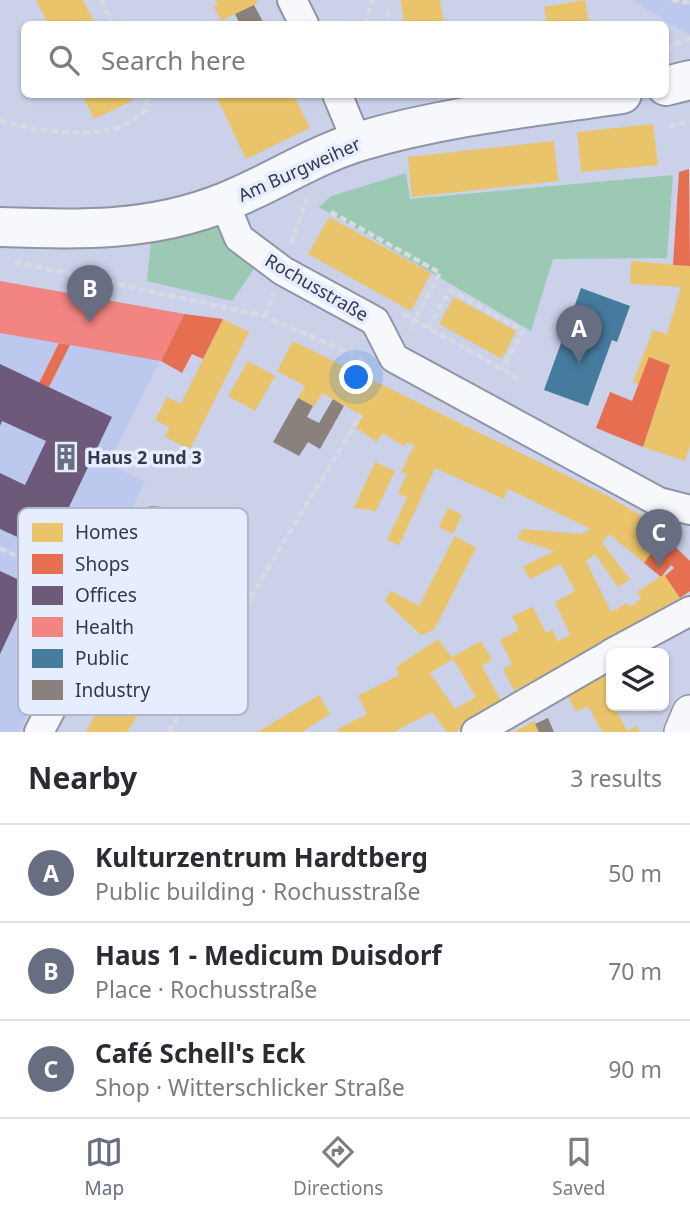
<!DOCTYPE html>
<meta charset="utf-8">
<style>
:root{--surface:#fff;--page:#f7f7f7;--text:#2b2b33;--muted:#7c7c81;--line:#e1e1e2;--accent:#686e82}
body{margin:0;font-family:"Noto Sans",sans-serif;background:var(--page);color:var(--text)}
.controls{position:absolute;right:21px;bottom:21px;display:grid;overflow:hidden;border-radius:10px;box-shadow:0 2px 5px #0004}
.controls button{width:63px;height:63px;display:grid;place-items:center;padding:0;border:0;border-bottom:2px solid var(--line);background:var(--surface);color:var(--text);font:35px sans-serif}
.you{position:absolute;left:357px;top:378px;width:24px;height:24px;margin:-18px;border:5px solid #fff;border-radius:50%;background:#1a73e8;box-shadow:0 0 0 10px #1a73e833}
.badge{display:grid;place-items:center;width:46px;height:46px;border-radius:50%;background:var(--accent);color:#fff;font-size:23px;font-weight:700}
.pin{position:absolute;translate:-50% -58px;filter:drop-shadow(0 2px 4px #0008)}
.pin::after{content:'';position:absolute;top:37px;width:24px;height:21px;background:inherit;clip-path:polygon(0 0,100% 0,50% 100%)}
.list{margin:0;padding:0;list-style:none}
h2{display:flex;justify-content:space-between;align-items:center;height:91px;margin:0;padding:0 28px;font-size:30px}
h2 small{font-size:23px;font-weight:400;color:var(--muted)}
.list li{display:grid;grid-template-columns:46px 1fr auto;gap:21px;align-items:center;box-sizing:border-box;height:98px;padding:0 28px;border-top:2px solid var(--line)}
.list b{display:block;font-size:26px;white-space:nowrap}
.list p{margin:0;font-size:23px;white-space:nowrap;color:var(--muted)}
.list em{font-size:23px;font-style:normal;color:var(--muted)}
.icon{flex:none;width:38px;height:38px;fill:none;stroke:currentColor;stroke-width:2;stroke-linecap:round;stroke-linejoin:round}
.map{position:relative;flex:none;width:690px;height:732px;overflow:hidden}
.search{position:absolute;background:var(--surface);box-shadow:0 2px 5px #0004;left:21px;right:21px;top:21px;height:77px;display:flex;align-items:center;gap:18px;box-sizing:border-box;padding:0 24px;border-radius:10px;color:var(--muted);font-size:26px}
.sheet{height:385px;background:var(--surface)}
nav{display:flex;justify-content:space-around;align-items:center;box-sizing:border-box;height:98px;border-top:2px solid var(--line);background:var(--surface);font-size:19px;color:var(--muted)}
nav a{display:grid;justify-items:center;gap:4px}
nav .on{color:var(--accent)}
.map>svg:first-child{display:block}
.built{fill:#bcc8ee}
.green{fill:#9bc9b4}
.homes{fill:#e9c46a}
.shops{fill:#e76f51}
.offices{fill:#6d597a}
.health{fill:#f28482}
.public{fill:#457b9d}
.industry{fill:#8a817c}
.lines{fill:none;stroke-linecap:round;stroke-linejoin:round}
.service-casing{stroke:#8f94a6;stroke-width:18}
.minor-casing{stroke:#8f94a6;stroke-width:32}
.tertiary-casing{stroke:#8f94a6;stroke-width:38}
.primary-casing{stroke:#8f94a6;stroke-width:42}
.path{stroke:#d8dae2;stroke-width:4.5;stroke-dasharray:7 3.5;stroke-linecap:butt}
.service{stroke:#f7f8fc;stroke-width:14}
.minor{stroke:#f7f8fc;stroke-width:28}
.tertiary{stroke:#f7f8fc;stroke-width:35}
.primary{stroke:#f7f8fc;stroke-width:38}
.labels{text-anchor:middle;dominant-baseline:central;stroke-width:7;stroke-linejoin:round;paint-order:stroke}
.street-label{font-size:18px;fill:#33394a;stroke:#e6edfe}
.poi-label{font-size:18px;font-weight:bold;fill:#33394a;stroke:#e6edfe;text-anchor:start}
.key{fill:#e6edfe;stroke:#b0b7c8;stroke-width:2}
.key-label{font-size:19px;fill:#33394a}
</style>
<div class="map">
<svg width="690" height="732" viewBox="0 0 690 732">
<rect width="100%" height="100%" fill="#cad1e9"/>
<!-- built -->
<g class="built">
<polygon points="632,0 690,0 690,35 673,25"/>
<polygon points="0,281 184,314 108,463 145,482 19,732 0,732"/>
</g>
<!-- green -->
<g class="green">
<polygon points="406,173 410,199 673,175 667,258 553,259 531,331 319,207 331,196"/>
<polygon points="221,216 258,263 232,301 147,281 152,232"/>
</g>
<!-- homes -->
<g class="homes">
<polygon points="36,0 83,0 95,24 48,24"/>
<polygon points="215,0 256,0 258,3 221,21 214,6 218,5"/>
<polygon points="401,0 440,0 444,24 404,24"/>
<polygon points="585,0 589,24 547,24 544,7"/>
<polygon points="82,94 129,94 132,101 94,119"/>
<polygon points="215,94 274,94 276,98 293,94 310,128 246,159"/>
<polygon points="653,124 658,165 581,172 577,132"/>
<polygon points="554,141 558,181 412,197 408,157"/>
<polygon points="329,217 431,273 411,311 308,254"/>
<polygon points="631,261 690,266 690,446 685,461 643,447 670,365 649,357 639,384 633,382 653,330 667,334 681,287 630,284"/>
<polygon points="454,297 516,331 502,359 439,324"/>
<polygon points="223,319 249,332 190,449 165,437 169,427 155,420 167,397 181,404"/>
<polygon points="293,341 608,496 640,515 664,536 644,563 609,534 602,543 630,579 618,587 595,554 586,561 611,612 627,603 630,607 641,599 637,592 664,574 680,598 544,682 542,676 514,691 503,669 512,664 500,640 519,630 512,616 533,607 546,633 552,629 558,641 570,635 555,602 575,591 561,564 530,579 523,567 554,551 517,539 523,529 581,534 591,529 508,489 504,499 435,468 399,545 387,540 407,498 398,493 407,474 401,472 414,445 407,442 405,447 383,433 377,442 356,428 363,416 322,393 314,407 298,398 305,386 277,371"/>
<polygon points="248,361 275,376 255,411 228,396"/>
<polygon points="375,462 395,471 376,511 354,508"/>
<polygon points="448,508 462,515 453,534 439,527"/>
<polygon points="455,536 476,548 434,630 421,635 385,601 391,591 419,606"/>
<polygon points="438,639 453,659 430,673 455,709 476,697 452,657 481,641 492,659 482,666 503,705 455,732 447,732 432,712 394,732 339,732 338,729 367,714 358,696 399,675 396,668 399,665"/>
<polygon points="117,666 153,685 151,689 153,691 127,732 86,732 97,711 94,709"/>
<polygon points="611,672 611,693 609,694 611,706 614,706 627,731 637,726 640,732 602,732 588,706 576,712 567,694"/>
<polygon points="319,695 330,714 302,732 258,732"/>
<polygon points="534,721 539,732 514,732"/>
</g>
<!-- shops -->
<g class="shops">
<polygon points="689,169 690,266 673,265 679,172"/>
<polygon points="184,314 223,319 203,359 192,354 182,373 161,361"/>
<polygon points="59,343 70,345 49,387 39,383"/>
<polygon points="649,357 670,365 643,447 596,428 610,392 632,401"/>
<polygon points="664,536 690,561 690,591 680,598 665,576 674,568 671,565 661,577 644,563"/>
</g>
<!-- offices -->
<g class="offices">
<polygon points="0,364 112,417 48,551 0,529 0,473 25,485 46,441 2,421 0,426"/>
<polygon points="0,571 32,586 0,654"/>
</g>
<!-- health -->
<polygon class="health" points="0,281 79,295 184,314 161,361 70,345 0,333"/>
<!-- public -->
<polygon class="public" points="581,288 630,306 617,342 612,340 588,406 544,390"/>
<!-- industry -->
<g class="industry">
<polygon points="254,5 264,24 240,24 235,14"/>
<polygon points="298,398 313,406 307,417 319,423 333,399 344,406 320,449 308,442 299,456 273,442"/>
<polygon points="548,718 554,732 539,732 535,724"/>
</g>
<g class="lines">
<defs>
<path id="service" d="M152 515C174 516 180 523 185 544L173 563 150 566 131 557 134 537 140 519Z"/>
<g id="minor">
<polyline points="292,0 304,24"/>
<polyline points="337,94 357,142"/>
<polyline points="224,202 239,238 283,271 375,321 394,358 659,502 690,510"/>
<polyline points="612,653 690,611"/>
<polyline points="39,732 131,557"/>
<polyline points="476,732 611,654"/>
</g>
<polyline id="tertiary" points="682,732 690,713"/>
<g id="primary">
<polyline points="666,86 690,80"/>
<path d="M0 227C78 230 151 232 225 202 271 184 313 155 361 141 445 116 535 107 622 94"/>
</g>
</defs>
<!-- service casing -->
<use href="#service" class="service-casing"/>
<!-- minor casing -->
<use href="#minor" class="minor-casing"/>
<!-- tertiary casing -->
<use href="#tertiary" class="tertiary-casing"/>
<!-- primary casing -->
<use href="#primary" class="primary-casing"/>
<!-- path -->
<g class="path">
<polyline points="101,0 113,24"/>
<polyline points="672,0 690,3"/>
<polyline points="387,10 389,24"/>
<polyline points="364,24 373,0"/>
<polyline points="669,52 671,46 690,38"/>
<path d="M0 120C33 131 80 137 114 129 125 127 137 116 147 110V94"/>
<polyline points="669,126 690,121"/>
<polyline points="331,212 440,273 409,331"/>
<polyline points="291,243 307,198"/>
<polyline points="15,262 265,316 365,360"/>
<polyline points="403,314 518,378"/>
<polyline points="265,316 274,294"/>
<polyline points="428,328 450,290 523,331 502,369"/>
<polyline points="0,548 86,589"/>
<polyline points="169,732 361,415"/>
</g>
<!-- service -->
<use href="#service" class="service"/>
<!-- minor -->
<use href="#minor" class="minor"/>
<!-- tertiary -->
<use href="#tertiary" class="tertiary"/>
<!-- primary -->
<use href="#primary" class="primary"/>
</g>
<!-- icons -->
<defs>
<symbol id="building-bare" viewBox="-9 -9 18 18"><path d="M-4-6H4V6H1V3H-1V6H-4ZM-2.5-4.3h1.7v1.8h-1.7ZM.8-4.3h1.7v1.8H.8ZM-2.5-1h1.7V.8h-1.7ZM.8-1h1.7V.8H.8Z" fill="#686e82" stroke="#e6edfe" stroke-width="2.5" paint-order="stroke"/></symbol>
</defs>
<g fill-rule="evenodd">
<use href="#building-bare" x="47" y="438" width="38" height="38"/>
</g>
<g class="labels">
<!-- street labels -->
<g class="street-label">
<text transform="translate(299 169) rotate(-24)">Am Burgweiher</text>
<text transform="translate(317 287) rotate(30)">Rochusstraße</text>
</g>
<!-- poi labels -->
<g class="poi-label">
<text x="87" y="457">Haus 2 und 3</text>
</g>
</g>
<!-- legend -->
<rect x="18" y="508" width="230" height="207" rx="10" class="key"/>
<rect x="32" y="523" width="31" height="19" fill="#e9c46a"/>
<rect x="32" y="554" width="31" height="20" fill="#e76f51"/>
<rect x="32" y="586" width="31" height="19" fill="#6d597a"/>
<rect x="32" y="617" width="31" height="20" fill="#f28482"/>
<rect x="32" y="649" width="31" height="19" fill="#457b9d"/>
<rect x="32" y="680" width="31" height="20" fill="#8a817c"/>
<g class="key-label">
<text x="75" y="539">Homes</text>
<text x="75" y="571">Shops</text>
<text x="75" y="602">Offices</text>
<text x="75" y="634">Health</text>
<text x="75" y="665">Public</text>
<text x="75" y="697">Industry</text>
</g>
</svg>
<div class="controls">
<button><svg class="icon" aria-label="layers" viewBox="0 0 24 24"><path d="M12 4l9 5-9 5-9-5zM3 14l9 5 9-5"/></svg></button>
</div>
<div class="you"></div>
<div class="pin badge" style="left:579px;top:363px">A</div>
<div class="pin badge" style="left:90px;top:323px">B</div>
<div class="pin badge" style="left:659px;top:567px">C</div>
<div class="search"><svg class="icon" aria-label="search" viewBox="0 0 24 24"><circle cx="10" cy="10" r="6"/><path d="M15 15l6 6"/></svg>Search here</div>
</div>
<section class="sheet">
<h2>Nearby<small>3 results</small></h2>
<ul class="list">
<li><span class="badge">A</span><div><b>Kulturzentrum Hardtberg</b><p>Public building · Rochusstraße</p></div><em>50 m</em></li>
<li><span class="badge">B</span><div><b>Haus 1 - Medicum Duisdorf</b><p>Place · Rochusstraße</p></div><em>70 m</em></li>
<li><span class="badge">C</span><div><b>Café Schell's Eck</b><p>Shop · Witterschlicker Straße</p></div><em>90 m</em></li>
</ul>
</section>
<nav>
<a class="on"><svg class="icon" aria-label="map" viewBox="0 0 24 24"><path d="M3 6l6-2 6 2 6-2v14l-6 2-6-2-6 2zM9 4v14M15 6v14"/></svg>Map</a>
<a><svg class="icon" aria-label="directions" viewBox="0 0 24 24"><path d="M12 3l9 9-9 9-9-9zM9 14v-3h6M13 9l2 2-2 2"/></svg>Directions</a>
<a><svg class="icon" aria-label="saved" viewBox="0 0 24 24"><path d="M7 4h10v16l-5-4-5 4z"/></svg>Saved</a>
</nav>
